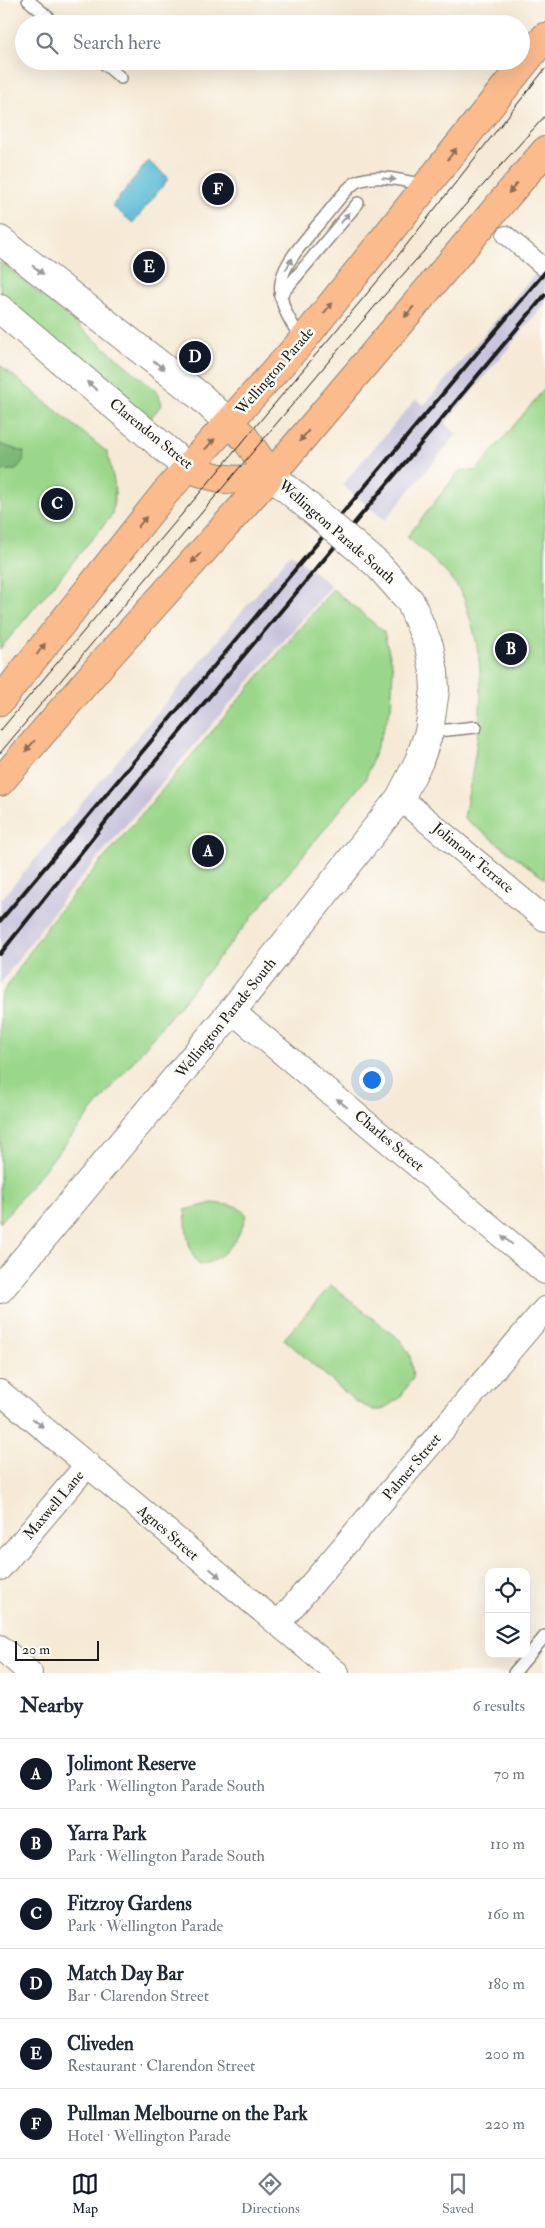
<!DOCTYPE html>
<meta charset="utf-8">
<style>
:root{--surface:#fff;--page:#f6f6f7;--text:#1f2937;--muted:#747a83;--line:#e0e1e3;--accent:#111827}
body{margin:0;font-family:"IM FELL Double Pica",serif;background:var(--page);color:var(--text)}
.controls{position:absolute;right:15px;bottom:15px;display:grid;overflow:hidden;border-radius:10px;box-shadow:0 5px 20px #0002}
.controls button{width:45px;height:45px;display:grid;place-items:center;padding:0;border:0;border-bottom:1px solid var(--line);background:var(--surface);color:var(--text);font:25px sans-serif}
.scale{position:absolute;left:15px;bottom:12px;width:84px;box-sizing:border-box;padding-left:5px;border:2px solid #1c1c1c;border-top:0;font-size:14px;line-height:18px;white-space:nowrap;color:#1c1c1c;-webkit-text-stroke:4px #fdfcf7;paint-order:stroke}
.you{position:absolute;left:371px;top:1079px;width:18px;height:18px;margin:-12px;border:4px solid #fff;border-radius:50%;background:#1a73e8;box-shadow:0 0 0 8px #1a73e833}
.badge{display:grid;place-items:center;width:32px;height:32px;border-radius:50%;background:var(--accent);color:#fff;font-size:16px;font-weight:700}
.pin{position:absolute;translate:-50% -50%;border:2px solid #fff;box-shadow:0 1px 5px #0006}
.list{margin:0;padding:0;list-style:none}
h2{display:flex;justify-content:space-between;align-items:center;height:65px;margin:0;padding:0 20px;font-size:21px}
h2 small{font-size:16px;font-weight:400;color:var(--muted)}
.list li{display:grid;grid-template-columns:32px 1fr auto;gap:15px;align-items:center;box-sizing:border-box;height:70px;padding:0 20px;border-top:1px solid var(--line)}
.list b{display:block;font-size:19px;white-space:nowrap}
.list p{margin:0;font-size:16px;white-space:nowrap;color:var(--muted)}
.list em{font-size:16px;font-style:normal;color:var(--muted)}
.icon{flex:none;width:28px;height:28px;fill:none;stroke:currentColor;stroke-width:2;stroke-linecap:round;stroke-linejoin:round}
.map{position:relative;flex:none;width:545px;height:1673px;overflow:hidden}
.search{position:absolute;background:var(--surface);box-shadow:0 5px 20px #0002;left:15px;right:15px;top:15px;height:55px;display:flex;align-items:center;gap:12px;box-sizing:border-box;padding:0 18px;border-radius:28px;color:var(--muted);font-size:19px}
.sheet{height:485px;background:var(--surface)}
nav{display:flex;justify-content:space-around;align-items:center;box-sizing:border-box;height:70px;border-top:1px solid var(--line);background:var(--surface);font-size:14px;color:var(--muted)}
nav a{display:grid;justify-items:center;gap:2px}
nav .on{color:var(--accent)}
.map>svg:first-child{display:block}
.industrial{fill:#c5c0da}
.green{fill:#9bd78b;stroke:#5c7a54}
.forest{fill:#7cb877;stroke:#4c6a4a}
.water{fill:#58b9d6;stroke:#3a6a79}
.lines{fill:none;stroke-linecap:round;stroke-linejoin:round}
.service-casing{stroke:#898379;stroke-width:14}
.pedestrian-casing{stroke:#898379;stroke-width:20}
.minor-casing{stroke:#898379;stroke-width:26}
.tertiary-casing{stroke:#898379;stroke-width:30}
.primary-casing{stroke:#898379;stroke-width:30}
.service{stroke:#fff;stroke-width:11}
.pedestrian{stroke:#fff;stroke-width:18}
.minor{stroke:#fff;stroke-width:24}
.tertiary{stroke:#fff;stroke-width:28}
.primary{stroke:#fbbb8d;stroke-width:28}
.tram{stroke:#1c1c1c;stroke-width:1}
.rail{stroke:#1c1c1c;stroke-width:4}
.tertiary-bridge-casing{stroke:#898379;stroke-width:30;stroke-linecap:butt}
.tertiary-bridge{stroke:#fff;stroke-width:28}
.oneway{fill:#8c6c54}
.oneway2{fill:#999}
.labels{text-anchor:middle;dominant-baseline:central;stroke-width:5;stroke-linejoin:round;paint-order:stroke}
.street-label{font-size:15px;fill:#1c1c1c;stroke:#fdfcf7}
</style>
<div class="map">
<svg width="545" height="1673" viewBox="0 0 545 1673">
<rect width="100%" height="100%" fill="#fdfcf7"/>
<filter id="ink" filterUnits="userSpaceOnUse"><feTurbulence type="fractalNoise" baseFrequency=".02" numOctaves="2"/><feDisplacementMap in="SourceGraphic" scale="10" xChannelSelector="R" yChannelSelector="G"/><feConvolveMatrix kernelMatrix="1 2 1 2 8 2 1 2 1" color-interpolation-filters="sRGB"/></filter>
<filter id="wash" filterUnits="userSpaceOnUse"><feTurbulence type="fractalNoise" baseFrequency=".0096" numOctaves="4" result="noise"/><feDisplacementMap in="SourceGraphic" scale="20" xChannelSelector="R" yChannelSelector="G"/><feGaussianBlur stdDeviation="1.12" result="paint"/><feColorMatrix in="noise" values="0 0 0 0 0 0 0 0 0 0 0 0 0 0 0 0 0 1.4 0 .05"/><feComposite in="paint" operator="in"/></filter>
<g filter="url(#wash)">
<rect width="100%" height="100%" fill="#f6ead6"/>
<!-- industrial -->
<g class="industrial">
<polygon points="545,262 545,304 445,424 457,434 385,520 342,485 416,399 424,405"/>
<polygon points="291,553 331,586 66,895 0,984 0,901"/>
</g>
<!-- green -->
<g class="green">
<polygon points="0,261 158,392 162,404 150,419 0,300"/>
<polygon points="0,365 107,452 114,481 115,493 112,515 0,649"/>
<path d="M545 388V879L464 818C476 751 492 682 469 615 467 609 465 600 462 594 448 571 427 554 407 537L460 470 476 471Z"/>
<polygon points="333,589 384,632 393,668 391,708 365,780 0,1223 0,997 49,923"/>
<path d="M213 1203 236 1206 246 1214C241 1238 225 1259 200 1265 186 1250 187 1229 185 1210Z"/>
<polygon points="331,1285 401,1341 410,1355 413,1377 400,1398 381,1410 373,1410 355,1401 284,1339"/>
</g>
<!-- forest -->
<polygon class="forest" points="0,444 24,452 23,461 16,470 0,471"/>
<!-- water -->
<polygon class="water" points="148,161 169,178 133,223 112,206"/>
</g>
<g filter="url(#ink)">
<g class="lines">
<defs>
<g id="service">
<polyline points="28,0 56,24"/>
<polyline points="101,61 121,78"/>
<polyline points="280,296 358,203"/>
<path d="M302 339C263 285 282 268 320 222 332 209 342 192 356 182 377 172 405 182 427 185"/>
<polyline points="429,732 476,727"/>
<polyline points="514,1673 545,1636"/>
</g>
<polyline id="pedestrian" points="506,235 545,268"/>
<g id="minor">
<polyline points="400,798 545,919"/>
<polyline points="232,1011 545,1272"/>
<polyline points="0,1392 337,1673"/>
<polyline points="0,1568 88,1464"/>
<polyline points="278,1624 545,1309"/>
<polyline points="0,1647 30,1673"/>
</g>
<g id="tertiary">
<polyline points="0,240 201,397 229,423"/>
<polyline points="0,309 187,467"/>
<polyline points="271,475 303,502"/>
<polyline points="0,1289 232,1011 400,798 419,761 429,732 435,690 434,672 429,646 410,601 378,565"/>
</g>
<g id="primary">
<path d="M187 467C219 481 238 483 271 475L245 438 229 423"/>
<polyline points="0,701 165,493 303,340 545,37"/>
<polyline points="0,782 105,660 271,475 545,151"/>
</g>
</defs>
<!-- service casing -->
<use href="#service" class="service-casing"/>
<!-- pedestrian casing -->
<use href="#pedestrian" class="pedestrian-casing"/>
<!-- minor casing -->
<use href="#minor" class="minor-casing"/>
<!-- tertiary casing -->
<use href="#tertiary" class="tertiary-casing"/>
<!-- primary casing -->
<use href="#primary" class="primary-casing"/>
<!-- service -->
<use href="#service" class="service"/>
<!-- pedestrian -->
<use href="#pedestrian" class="pedestrian"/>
<!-- minor -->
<use href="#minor" class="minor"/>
<!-- tertiary -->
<use href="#tertiary" class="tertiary"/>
<!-- primary -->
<use href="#primary" class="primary"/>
<!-- tram -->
<g class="tram">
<polyline points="0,731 386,271 545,69"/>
<polyline points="0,753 381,299 545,116"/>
</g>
<!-- rail -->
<g class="rail">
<polyline points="0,921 545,272"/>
<polyline points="0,954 123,800 545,295"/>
</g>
<defs>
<polyline id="tertiary-bridge" points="303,502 378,565"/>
</defs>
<!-- tertiary-bridge casing -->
<use href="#tertiary-bridge" class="tertiary-bridge-casing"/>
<!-- tertiary-bridge -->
<use href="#tertiary-bridge" class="tertiary-bridge"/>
</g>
<!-- one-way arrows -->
<defs><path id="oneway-solid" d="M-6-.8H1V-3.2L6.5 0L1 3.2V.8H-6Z" transform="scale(1.25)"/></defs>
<g class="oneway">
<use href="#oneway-solid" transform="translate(452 154) rotate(-53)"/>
<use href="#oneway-solid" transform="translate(513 188) rotate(131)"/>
<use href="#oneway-solid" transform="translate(328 308) rotate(-51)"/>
<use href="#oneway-solid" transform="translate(409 312) rotate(130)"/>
<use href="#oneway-solid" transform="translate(304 436) rotate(130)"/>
<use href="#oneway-solid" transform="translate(210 444) rotate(-47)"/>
<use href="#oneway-solid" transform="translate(142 522) rotate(-51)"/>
<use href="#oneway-solid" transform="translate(196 558) rotate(132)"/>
<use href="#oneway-solid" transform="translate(41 649) rotate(-53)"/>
<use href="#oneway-solid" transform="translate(30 746) rotate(130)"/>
</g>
<g class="oneway2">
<use href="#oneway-solid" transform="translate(389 179) rotate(7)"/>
<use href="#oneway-solid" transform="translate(345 218) rotate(-50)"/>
<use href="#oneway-solid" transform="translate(289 264) rotate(-61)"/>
<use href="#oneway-solid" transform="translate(38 270) rotate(38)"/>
<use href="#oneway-solid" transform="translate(159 365) rotate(38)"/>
<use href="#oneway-solid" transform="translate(92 386) rotate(-140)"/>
<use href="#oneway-solid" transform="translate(342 1103) rotate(-140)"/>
<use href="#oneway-solid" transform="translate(507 1240) rotate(-140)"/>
<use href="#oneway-solid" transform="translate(38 1423) rotate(39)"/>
<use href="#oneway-solid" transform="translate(215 1573) rotate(40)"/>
</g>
</g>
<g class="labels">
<!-- street labels -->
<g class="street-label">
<text transform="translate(275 371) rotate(-49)">Wellington Parade</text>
<text transform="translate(151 434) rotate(39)">Clarendon Street</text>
<text transform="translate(337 532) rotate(41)">Wellington Parade South</text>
<text transform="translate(473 858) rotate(40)">Jolimont Terrace</text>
<text transform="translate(226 1018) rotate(-51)">Wellington Parade South</text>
<text transform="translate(389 1141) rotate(40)">Charles Street</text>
<text transform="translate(412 1467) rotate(-50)">Palmer Street</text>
<text transform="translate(54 1505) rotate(-50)">Maxwell Lane</text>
<text transform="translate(168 1533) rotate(41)">Agnes Street</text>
</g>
</g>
</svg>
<div class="controls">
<button><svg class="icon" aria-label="locate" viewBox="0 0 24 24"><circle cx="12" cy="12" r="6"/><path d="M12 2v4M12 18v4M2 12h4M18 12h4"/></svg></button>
<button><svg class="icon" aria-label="layers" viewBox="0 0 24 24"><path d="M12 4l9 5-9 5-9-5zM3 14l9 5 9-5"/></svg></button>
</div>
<div class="scale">20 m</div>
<div class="you"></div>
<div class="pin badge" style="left:208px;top:851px">A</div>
<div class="pin badge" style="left:511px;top:649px">B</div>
<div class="pin badge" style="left:57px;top:504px">C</div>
<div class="pin badge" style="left:195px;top:357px">D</div>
<div class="pin badge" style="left:149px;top:267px">E</div>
<div class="pin badge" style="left:218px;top:189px">F</div>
<div class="search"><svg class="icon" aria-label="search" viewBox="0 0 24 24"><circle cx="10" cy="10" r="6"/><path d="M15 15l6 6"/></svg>Search here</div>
</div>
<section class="sheet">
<h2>Nearby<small>6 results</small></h2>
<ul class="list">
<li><span class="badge">A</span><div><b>Jolimont Reserve</b><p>Park · Wellington Parade South</p></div><em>70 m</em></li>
<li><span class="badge">B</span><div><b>Yarra Park</b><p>Park · Wellington Parade South</p></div><em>110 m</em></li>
<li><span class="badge">C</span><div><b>Fitzroy Gardens</b><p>Park · Wellington Parade</p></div><em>160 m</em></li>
<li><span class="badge">D</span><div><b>Match Day Bar</b><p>Bar · Clarendon Street</p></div><em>180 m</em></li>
<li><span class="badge">E</span><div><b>Cliveden</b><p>Restaurant · Clarendon Street</p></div><em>200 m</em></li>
<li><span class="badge">F</span><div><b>Pullman Melbourne on the Park</b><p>Hotel · Wellington Parade</p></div><em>220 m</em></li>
</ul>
</section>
<nav>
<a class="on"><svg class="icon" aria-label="map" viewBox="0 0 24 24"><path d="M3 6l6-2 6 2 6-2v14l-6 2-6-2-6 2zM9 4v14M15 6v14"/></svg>Map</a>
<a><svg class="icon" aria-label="directions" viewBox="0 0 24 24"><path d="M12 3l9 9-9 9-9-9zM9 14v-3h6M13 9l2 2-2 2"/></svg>Directions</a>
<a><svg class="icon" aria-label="saved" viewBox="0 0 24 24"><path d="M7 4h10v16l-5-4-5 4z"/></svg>Saved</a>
</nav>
